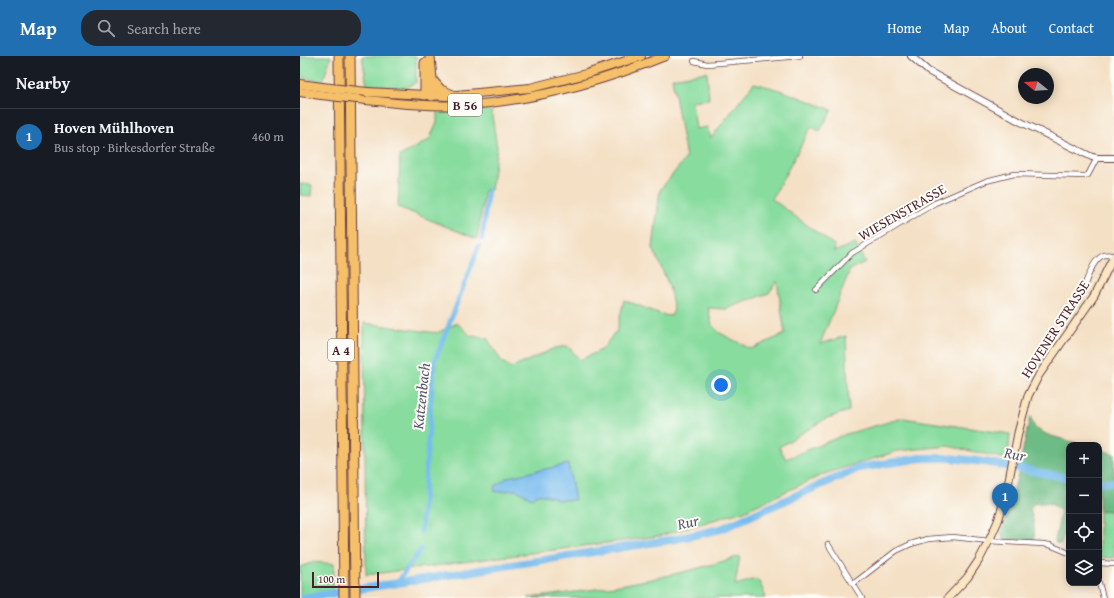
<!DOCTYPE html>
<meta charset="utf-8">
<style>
:root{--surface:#171b24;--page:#242831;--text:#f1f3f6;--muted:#9ea1a6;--line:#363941;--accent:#1f6fb2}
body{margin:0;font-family:"Gentium Book Plus",serif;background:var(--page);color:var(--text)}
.controls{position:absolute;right:12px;bottom:12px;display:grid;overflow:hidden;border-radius:8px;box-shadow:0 2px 10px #0003}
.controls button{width:36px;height:36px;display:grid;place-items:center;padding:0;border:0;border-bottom:1px solid var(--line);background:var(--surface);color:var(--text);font:20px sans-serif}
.compass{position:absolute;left:718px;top:12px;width:36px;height:36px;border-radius:50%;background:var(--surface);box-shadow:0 2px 10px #0003;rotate:288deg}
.scale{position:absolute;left:12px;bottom:10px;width:67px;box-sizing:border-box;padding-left:4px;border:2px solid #4a1f2b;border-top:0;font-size:11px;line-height:14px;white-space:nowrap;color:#4a1f2b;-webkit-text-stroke:3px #fdfcf7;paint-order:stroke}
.you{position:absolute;left:421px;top:329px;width:14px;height:14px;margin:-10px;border:3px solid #fff;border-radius:50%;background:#1a73e8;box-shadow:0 0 0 6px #1a73e833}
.badge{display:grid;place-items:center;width:26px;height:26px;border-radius:50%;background:var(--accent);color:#fff;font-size:13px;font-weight:700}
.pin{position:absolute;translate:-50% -33px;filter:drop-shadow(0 1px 2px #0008)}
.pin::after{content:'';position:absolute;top:21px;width:14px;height:12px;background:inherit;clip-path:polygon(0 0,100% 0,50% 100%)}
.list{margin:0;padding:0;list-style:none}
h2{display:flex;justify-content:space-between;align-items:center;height:52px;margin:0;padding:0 16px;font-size:17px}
h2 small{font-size:13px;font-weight:400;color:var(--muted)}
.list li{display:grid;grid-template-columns:26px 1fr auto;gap:12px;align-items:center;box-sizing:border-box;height:56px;padding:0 16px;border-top:1px solid var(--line)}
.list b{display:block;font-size:15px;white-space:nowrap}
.list p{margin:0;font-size:13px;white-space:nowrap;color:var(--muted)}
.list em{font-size:13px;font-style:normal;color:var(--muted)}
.icon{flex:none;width:22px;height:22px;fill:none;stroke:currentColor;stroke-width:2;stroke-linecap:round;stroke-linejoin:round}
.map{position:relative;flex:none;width:814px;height:542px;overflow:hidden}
header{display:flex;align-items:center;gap:24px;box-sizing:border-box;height:56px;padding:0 20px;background:var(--accent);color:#fff}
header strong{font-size:19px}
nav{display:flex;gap:22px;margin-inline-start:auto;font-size:14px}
.search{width:280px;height:36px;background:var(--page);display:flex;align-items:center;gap:10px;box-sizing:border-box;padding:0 14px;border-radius:16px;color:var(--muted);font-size:15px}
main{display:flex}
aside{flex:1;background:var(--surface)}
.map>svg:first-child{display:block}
.green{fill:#87dc9e;stroke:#687e64;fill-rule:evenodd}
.forest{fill:#6dbc85;stroke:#5c6e58}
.water{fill:#77bcee;stroke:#606e8c}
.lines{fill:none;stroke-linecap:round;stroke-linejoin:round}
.canal{stroke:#77bcee;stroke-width:4.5}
.river{stroke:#77bcee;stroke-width:8}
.minor-casing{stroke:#643c42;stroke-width:6}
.tertiary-casing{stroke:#643c42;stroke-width:8}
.secondary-casing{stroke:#643c42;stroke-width:9}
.primary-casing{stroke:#643c42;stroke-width:10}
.motorway-casing{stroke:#643c42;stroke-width:11}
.minor{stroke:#fff;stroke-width:4.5}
.tertiary{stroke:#fff;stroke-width:6}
.secondary{stroke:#fbe6c4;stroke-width:7}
.primary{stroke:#f6c06b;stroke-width:8}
.motorway{stroke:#f6c06b;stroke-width:9}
.primary-bridge-casing{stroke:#643c42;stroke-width:10;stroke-linecap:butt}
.primary-bridge{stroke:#f6c06b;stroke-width:8}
.labels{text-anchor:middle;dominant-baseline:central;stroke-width:4;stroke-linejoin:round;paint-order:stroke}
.shield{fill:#fdfcf7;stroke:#806168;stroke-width:1}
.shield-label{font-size:13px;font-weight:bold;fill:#4a1f2b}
.street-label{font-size:14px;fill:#4a1f2b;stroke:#fdfcf7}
.water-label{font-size:15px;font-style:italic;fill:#5a566f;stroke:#fdfcf7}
</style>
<header>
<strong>Map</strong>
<div class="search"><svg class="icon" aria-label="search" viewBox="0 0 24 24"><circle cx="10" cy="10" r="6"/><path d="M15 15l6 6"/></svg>Search here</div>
<nav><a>Home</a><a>Map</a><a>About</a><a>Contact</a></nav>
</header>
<main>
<aside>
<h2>Nearby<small></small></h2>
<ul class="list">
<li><span class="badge">1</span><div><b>Hoven Mühlhoven</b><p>Bus stop · Birkesdorfer Straße</p></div><em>460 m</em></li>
</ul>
</aside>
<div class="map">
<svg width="814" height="542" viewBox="0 0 814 542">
<rect width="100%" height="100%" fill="#fdfcf7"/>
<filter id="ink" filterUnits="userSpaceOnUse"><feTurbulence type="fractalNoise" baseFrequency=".025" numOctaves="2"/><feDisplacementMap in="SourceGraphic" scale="8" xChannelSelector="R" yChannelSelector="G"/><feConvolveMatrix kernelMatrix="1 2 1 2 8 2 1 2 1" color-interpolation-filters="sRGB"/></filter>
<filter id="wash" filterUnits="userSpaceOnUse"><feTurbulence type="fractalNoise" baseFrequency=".012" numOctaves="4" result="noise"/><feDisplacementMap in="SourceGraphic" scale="16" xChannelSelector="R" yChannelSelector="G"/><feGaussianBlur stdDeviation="0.9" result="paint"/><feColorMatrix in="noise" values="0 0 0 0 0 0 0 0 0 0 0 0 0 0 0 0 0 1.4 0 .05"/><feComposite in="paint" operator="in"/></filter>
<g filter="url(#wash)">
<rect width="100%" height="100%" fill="#f4e0c5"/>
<!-- green -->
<g class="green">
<polygon points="0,0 31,0 23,25 0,22"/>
<polygon points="62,0 116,0 116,26 107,32 67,29"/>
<path d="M407 16 409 43 392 45 396 73 407 71 411 82 454 27 480 34 532 54 520 75 511 71 472 143 535 190 534 196 555 187 565 206 550 214 520 288 546 280 549 355 527 362 479 391 486 403 546 378 603 362 710 378 708 403 648 390 598 395 524 418 444 455 359 480 66 519 64 267 137 277 157 267 171 280 187 282 202 306 212 312 255 292 268 290 280 304 303 293 314 277H316L324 244 363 259 371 260 374 254 369 230 353 192 360 134 386 102 372 22ZM477 225 485 278 451 293 420 277 412 269 408 252 426 253 469 237Z"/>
<polygon points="191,54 197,91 191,134 185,133 177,183 98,151 100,100 129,84 137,67 137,57"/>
<polygon points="0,128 12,129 11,140 0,139"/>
<polygon points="799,454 814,455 814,502 799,501"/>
<path d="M440 500 435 529 456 523 460 527 466 542H228C299 534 372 522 440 500Z"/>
<polygon points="14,506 34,508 33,542 0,542 0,511"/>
</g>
<!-- forest -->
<g class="forest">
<path d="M730 360 735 372 748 379 783 389H769V445L768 444 764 476 761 488 756 487 755 485 761 455C751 446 746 446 733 448L730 454C734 465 735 474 734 485L703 483 701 479 718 418Z"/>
<polygon points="799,393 814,398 814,455 799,454"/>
</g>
<!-- water -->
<polygon class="water" points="268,408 275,444 257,444 253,441 237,438 232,442 216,434 195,436 194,431 208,421"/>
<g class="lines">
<!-- canal -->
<g class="canal">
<polyline points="182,183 188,134"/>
<polyline points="121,476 134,307 179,190"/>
<polyline points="97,527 121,493"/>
</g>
<!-- river -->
<g class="river">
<polyline points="799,426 814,427"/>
<polyline points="3,542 376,483 421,473 559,412 621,402 649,402 685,406 769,422"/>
</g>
</g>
</g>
<g filter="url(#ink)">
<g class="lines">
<defs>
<g id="minor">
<polyline points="394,5 407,8 500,0"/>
<polyline points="516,234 552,197 635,147 686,125 714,118 785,120 788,119 797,102"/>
<path d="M771 254C775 249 778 244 781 238 787 226 794 191 814 200"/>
<polyline points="528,488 553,528"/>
<polyline points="799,507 814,508"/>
<polyline points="799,527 803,542"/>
<polyline points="562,542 553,528 596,495 611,488 628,483 653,481 689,485 743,488 750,489 769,497"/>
</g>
<polyline id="tertiary" points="611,0 628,15 721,66 792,101 797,102 814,102"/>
<polyline id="secondary" points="648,542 667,522 679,504 689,485 698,465 706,439 718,377 728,340 739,319 794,240 814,200"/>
<g id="primary">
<polyline points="0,28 22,31"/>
<polyline points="0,36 21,39"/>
<polyline points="67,36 146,40 230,32 286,18 341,0"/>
<path d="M57 43C94 47 132 51 169 49 236 44 303 25 365 0"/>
</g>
<g id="motorway">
<polyline points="39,0 44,542"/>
<polyline points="50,0 55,542"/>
<polyline points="130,0 132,24 132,40"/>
<polyline points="132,24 141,34 155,40"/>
<polyline points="125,39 125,7"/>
</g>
</defs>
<!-- minor casing -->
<use href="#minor" class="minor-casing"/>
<!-- tertiary casing -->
<use href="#tertiary" class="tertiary-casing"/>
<!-- secondary casing -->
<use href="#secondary" class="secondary-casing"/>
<!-- primary casing -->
<use href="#primary" class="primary-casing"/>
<!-- motorway casing -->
<use href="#motorway" class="motorway-casing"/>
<!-- minor -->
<use href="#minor" class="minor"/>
<!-- tertiary -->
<use href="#tertiary" class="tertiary"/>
<!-- secondary -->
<use href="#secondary" class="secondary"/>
<!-- primary -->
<use href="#primary" class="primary"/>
<!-- motorway -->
<use href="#motorway" class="motorway"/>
<defs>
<g id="primary-bridge">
<polyline points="22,31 67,36"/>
<polyline points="21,39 57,43"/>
</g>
</defs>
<!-- primary-bridge casing -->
<use href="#primary-bridge" class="primary-bridge-casing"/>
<!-- primary-bridge -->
<use href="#primary-bridge" class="primary-bridge"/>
</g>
</g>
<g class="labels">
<!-- shield labels -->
<g class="shield">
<rect x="148" y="38" width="34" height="22" rx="3"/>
<rect x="28" y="283" width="26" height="22" rx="3"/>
</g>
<g class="shield-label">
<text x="165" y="49">B 56</text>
<text x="41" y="294">A 4</text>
</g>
<!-- street labels -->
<g class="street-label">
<text transform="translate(602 156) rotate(-30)">WIESENSTRASSE</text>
<text transform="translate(755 273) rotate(-57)">HOVENER STRASSE</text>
</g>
<!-- water labels -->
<g class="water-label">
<text transform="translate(121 340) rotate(-84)">Katzenbach</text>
<text transform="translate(715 398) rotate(11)">Rur</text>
<text transform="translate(388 466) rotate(-13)">Rur</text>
</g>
</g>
</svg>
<div class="controls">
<button>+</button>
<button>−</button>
<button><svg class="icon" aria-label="locate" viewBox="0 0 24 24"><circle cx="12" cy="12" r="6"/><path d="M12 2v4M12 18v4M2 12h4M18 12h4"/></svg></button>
<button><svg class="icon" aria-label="layers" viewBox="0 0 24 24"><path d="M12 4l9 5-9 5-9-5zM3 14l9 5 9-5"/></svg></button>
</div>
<svg class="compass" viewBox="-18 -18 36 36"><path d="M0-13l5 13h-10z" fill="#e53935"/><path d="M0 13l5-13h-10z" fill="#9ea1a6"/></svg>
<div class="scale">100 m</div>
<div class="you"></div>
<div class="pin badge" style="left:705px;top:460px">1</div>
</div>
</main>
